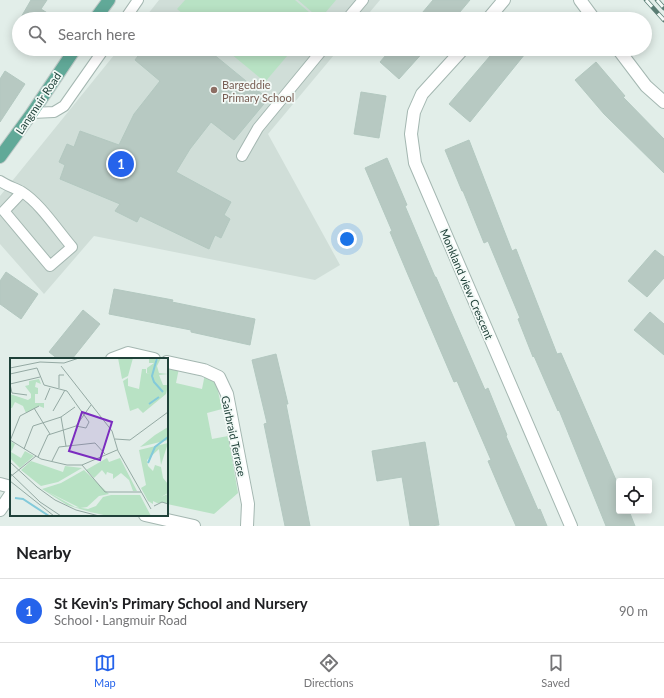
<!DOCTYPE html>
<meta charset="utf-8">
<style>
:root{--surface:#fff;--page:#f2f2f2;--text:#202124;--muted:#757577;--line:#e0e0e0;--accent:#2563eb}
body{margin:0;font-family:Lato,sans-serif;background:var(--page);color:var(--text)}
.controls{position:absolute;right:12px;bottom:12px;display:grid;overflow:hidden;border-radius:4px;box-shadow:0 2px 10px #0003}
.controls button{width:36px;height:36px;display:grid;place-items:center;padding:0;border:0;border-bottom:1px solid var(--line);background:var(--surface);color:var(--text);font:20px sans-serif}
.you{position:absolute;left:347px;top:239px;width:14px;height:14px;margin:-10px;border:3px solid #fff;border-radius:50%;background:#1a73e8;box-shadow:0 0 0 6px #1a73e833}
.badge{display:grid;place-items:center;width:26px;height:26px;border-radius:50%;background:var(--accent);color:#fff;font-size:13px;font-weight:700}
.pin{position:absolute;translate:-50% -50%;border:2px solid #fff;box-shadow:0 1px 4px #0006}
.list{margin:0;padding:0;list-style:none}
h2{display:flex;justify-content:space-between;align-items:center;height:52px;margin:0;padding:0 16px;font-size:17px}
h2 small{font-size:13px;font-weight:400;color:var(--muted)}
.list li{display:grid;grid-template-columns:26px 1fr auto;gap:12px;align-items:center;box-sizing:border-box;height:64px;padding:0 16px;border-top:1px solid var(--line)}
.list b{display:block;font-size:15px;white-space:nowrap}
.list p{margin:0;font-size:13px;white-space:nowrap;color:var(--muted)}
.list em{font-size:13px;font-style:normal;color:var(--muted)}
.icon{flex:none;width:22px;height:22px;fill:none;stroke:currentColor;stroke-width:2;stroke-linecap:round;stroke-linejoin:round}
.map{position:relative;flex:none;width:664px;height:526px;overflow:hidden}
.search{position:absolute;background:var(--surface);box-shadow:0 2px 10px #0003;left:12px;right:12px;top:12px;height:44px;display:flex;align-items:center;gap:10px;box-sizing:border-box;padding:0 14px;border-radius:22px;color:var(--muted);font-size:15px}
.sheet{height:116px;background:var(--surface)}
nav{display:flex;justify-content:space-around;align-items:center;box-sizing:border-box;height:56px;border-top:1px solid var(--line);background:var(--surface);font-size:11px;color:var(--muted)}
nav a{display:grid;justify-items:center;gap:2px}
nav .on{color:var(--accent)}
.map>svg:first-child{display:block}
.built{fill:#d0ded8}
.green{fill:#b8e2c4}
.building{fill:#b7c9c2;stroke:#b3c8c0}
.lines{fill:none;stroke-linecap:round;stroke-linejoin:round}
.lane-casing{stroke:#a4b7b1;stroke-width:12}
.street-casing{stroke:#a4b7b1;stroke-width:14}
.primary-casing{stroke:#c0cac8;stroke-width:14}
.lane{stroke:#fff;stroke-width:10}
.street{stroke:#fff;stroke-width:12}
.primary{stroke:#61a998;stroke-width:12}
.rail-casing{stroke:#5a7d74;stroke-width:4.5}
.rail{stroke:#f3faf7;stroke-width:3;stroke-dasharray:9;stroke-linecap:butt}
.education-dot{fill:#8d6e63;stroke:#f3faf7;stroke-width:1.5}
.labels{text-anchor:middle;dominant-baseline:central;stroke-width:3.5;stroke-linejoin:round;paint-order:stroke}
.education-label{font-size:11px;fill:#785e54;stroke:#f3faf7;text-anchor:start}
.street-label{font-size:11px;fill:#1f4139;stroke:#f3faf7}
.inset-river{fill:none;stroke:#83cada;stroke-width:2}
.inset-road{fill:none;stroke:#94a9a3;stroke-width:1}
.view{fill:#7b2cbf;fill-opacity:0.15;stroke:#7b2cbf;stroke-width:2}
.inset-edge{fill:none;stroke:#1f4139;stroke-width:2}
</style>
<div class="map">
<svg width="664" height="526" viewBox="0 0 664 526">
<rect width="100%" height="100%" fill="#e2eee9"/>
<!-- built -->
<g class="built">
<polygon points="159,0 380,0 364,19 144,19"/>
<polygon points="119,49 339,49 268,134 340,265 315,280 94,236 44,294 0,244 0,196"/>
</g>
<!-- green -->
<g class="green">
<polygon points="185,0 295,0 317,19 189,19 177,9"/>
<polygon points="298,0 336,0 320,19"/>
<polygon points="225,49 293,49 265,82"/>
<polygon points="167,366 179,368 176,383 202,389 205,374 215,378 222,409 207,413 212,439 228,436 238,493 214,514 167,504"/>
</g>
<!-- building -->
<g class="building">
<polygon points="31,0 47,0 41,9 57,19 20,19"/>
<polygon points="433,0 470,0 454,19 417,19"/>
<polygon points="143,49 207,49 268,99 234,140 211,122 190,149 176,172 231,202 224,215 230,219 221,238 215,235 209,249 140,216 137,222 115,211 120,204 60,179 65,165 59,162 67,144 74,147 80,131 119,145 134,114 160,81 135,60"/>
<polygon points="391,49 426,49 399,79 380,62"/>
<polygon points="496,49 529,49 470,122 449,104"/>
<polygon points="596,62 625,96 623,97 664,139 664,173 604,114 575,80"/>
<polygon points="5,71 25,84 0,122 0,79"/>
<polygon points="361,92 386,96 379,138 354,134"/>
<polygon points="469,140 512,251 516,249 557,354 561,353 619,487 619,511 629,511 635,526 606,526 559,410 558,411 534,356 533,357 518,319 520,318 488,241 484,243 463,191 462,191 445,150"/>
<polygon points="387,158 407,205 405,206 435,277 436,277 485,390 488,388 507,435 506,436 538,510 540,509 547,526 516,526 505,501 488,461 491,460 457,381 454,382 406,270 390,232 392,231 365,168"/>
<polygon points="655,250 664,257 664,278 647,297 628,281"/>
<polygon points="6,272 38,294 21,319 0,304 0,281"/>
<polygon points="114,289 173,300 172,302 255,319 250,345 191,332 191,330 109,314"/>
<polygon points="83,310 100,324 72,359 58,359 49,352"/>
<polygon points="650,312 664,324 664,355 634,330"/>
<polygon points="276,354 288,404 286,404 310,526 285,526 264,424 267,423 252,360"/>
<polygon points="425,442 439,525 430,526 410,526 402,477 377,481 372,451"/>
</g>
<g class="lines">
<defs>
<g id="lane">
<polyline points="125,19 138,0"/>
<polyline points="347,19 363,0"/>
<polyline points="32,113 54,112 64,106 104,49"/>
<polyline points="242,156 258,128 323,49"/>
<path d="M0 181C7 186 15 188 22 192 40 203 58 231 72 247L50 266 4 211 22 192"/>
</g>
<g id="street">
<polyline points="580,0 594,19"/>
<polyline points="488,19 504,0"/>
<polyline points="463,49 422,94 414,112 411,134 415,163 571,526"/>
<polyline points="618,49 646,86 664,102"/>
<polyline points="112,359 128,353 154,359"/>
<polyline points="167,362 204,370 219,377 227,394 248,504 247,526"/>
<polyline points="0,484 11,487"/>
<polyline points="0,510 11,494"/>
<polyline points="145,515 194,526"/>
</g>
<g id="primary">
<polyline points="95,19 109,0"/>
<polyline points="0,157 32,113 75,49"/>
</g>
</defs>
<!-- lane casing -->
<use href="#lane" class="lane-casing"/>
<!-- street casing -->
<use href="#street" class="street-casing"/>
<!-- primary casing -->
<use href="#primary" class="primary-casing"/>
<!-- lane -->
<use href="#lane" class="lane"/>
<!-- street -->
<use href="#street" class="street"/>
<!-- primary -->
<use href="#primary" class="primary"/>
<defs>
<g id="rail">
<polyline points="646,0 664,20"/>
<polyline points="657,0 664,8"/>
</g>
</defs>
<!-- rail casing -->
<use href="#rail" class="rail-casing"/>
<!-- rail -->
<use href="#rail" class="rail"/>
</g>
<!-- markers -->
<circle class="education-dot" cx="214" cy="90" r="4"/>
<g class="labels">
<!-- education labels -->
<g class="education-label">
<text x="222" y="84">Bargeddie<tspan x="222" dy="13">Primary School</tspan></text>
</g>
<!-- street labels -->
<g class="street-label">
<text transform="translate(38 103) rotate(-56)">Langmuir Road</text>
<text transform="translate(467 284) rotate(67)">Monkland view Crescent</text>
<text transform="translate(234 436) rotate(78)">Gairbraid Terrace</text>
</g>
</g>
<!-- overview -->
<g transform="translate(10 358)">
<rect width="158" height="158" fill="#e2eee9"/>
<path d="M108 0H123L118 18 112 21ZM139 0H146L145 3 151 0 147 8 149 15 158 16 149 17 153 27H158L156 36 133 55 128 50 120 53 113 23 118 20V28L129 31 132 11H136V15L140 16 137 15V10L144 5H139ZM29 21 31 26 26 24 25 29 28 30V36H25V45H34V50L29 48 16 55 13 48 5 44 2 50H0V36L18 42 21 40V36L15 28 19 27V23ZM158 69V82L130 89 145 77ZM0 83 5 86 1 94 11 100 15 93 24 98 10 110 0 100ZM158 85 151 107 149 91 137 102 138 108 143 113 145 107 151 109 153 120 158 126V135L151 139 158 136V145H147L143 143V146L138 143 131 130 136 127 129 92ZM97 100 99 104 110 100 127 133H123L119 122 111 115 103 121V116L97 114 96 117 92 112 84 120 76 112ZM21 103 53 114 55 108 72 110 48 124 31 128 11 112ZM74 112 99 136 89 138 77 149 70 150 38 134 65 149 78 151 86 148 93 139 101 137H130L141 158H98L80 154 57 147 32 131 51 125Z" fill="#b8e2c4"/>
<path class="inset-river" d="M147 0 142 18 144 24 153 34M139 46 149 39M138 105 145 89 158 79M5 140 13 141 39 158"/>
<path class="inset-road" d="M51 8 102 73 108 93 141 151M0 10 30 4 54 5 69 0M0 16 27 10 34 27 57 33 79 64 76 70 66 68M0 26 30 19M0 26 2 35 17 37M49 30V17H54M35 42 40 30M24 50 40 76M43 53 55 32M51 59 56 88M105 81 120 82 158 54M0 82 31 101 57 107H72L107 92M0 83 10 58 29 48M14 91 23 68 51 59 65 49M28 99 38 77 66 68 81 47M42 103 49 89 85 85 95 96M0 104 27 129 45 142 66 152 89 158M72 107 95 134H131M0 115 30 144 51 158M0 119 26 98M0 123 44 158M144 148 152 144 158 146"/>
<path class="view" d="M72 54 102 64 90 102 59 93Z"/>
<rect width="158" height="158" class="inset-edge"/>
</g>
</svg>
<div class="controls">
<button><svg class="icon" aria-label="locate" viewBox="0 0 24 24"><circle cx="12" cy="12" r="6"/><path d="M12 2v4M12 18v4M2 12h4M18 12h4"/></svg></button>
</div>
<div class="you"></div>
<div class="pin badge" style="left:121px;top:164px">1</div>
<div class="search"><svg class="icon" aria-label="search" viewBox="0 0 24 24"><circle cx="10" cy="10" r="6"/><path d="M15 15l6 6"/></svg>Search here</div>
</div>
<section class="sheet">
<h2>Nearby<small></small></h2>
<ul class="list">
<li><span class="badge">1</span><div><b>St Kevin's Primary School and Nursery</b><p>School · Langmuir Road</p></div><em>90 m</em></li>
</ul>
</section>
<nav>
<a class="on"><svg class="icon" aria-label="map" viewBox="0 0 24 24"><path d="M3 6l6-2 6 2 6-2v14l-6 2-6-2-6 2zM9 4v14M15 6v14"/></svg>Map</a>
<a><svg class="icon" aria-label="directions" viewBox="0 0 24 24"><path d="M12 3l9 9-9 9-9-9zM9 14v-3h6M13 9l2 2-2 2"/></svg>Directions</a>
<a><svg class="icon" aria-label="saved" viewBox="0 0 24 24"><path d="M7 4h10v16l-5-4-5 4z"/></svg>Saved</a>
</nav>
